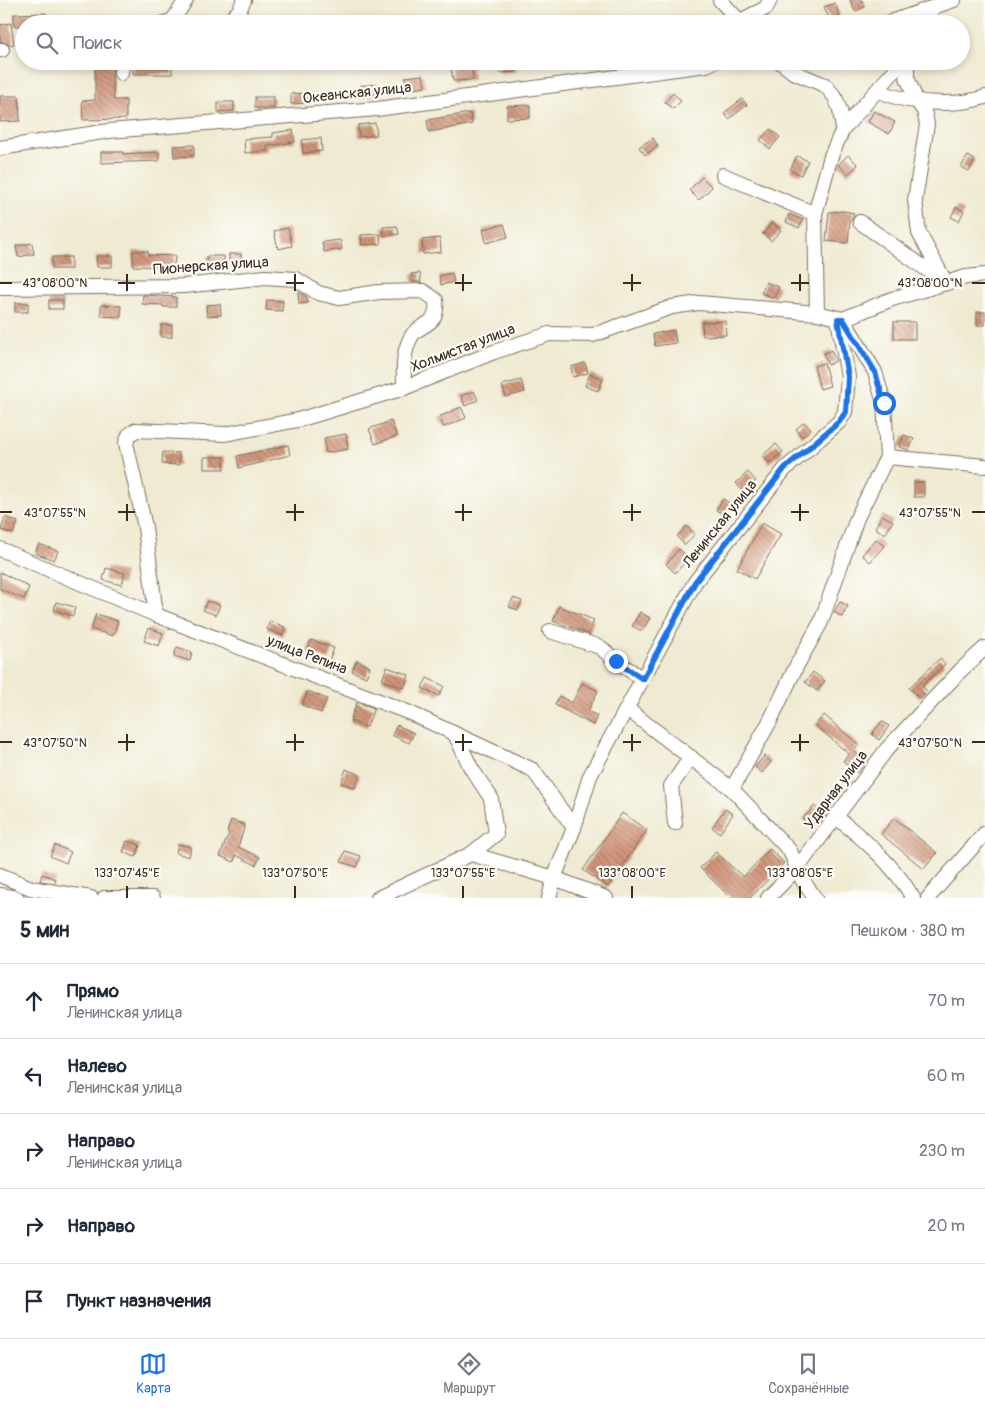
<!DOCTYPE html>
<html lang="ru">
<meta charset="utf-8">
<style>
:root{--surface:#fff;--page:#f6f6f7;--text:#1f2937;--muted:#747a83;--line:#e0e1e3;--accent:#1a73e8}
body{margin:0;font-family:Pangolin,sans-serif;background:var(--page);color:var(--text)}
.stop{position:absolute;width:15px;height:15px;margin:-11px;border:4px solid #1a73e8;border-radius:50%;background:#fff}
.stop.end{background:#1a73e8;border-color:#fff;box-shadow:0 1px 5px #0008}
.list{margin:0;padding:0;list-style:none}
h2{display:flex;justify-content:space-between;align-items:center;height:65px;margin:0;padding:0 20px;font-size:21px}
h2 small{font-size:16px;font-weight:400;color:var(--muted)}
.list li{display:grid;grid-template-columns:32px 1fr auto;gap:15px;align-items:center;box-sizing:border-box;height:75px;padding:0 20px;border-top:1px solid var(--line)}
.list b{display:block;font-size:19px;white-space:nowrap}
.list p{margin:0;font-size:16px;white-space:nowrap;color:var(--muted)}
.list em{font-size:16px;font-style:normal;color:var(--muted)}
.icon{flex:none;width:28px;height:28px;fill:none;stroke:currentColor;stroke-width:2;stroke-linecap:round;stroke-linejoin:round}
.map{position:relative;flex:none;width:985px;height:898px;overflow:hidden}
.search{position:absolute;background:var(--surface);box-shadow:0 2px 8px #0003;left:15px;right:15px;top:15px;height:55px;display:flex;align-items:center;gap:12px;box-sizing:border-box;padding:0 18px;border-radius:28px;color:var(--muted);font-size:19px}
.sheet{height:440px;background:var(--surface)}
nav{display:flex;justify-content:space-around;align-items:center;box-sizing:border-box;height:70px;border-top:1px solid var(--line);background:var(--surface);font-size:14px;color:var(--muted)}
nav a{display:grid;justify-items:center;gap:2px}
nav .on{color:var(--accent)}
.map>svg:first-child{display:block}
.building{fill:url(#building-back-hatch)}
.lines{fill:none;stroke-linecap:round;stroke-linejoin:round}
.minor-casing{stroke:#7a6d5d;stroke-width:16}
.minor{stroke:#fff;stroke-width:14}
.route{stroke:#1a73e8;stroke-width:6}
.ticks{fill:none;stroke:#3b2a1e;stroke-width:2}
.labels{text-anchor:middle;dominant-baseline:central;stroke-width:4.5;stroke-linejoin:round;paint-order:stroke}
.street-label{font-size:15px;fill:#3b2a1e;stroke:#fdfcf7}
.ticks-label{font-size:12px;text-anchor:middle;fill:#3b2a1e;stroke:#fdfcf7;stroke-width:4.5;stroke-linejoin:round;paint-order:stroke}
</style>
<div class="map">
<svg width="985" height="898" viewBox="0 0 985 898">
<defs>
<pattern id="building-back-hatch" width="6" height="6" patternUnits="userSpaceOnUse" patternTransform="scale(1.25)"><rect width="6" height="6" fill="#d1957a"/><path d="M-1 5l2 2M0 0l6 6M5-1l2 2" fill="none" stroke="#ab7a63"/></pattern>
</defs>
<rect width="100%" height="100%" fill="#fdfcf7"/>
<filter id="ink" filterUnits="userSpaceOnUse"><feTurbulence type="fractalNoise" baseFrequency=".02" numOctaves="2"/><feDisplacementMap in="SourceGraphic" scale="10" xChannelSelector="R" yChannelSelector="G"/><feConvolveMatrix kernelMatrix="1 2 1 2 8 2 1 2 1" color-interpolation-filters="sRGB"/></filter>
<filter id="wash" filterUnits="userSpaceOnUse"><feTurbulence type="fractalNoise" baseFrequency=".0096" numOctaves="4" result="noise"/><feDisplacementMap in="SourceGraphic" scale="20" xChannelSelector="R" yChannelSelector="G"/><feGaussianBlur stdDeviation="1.12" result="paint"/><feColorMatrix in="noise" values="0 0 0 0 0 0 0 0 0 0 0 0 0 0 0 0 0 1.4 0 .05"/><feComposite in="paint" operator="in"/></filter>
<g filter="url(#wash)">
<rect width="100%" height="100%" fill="#efead1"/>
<g id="blocks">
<!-- building -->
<g class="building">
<polygon points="850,0 862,0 865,7 855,11"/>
<polygon points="835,3 840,16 830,21 824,7"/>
<polygon points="46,13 47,24 24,24 24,26 14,26 14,14"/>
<polygon points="11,23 14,44 9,45 0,41 0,25"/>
<polygon points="95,61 114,61 112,72 114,100 126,100 126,119 83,120 82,101 95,100"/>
<rect x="133" y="61" width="39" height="13"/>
<polygon points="516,61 516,72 500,73 499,62"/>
<polygon points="472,65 473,80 453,81 451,67"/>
<polygon points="423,75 425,87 407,90 405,77"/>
<polygon points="377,84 378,95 361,97 360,86"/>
<polygon points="307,93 308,103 291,104 291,94"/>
<polygon points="673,93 681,101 673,109 665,102"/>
<polygon points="0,96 19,96 20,121 0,122"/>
<rect x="255" y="97" width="19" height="11"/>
<polygon points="742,99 747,105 729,119 724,113"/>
<polygon points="218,102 234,102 234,111 218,112"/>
<polygon points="530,105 530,118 507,119 507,106"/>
<polygon points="874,111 895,122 889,134 868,122"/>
<polygon points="470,113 472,124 429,132 427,120"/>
<polygon points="375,123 377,135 359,137 358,125"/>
<polygon points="770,129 780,137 770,149 760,140"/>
<polygon points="293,130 295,142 267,146 267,151 245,153 244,139 273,137 273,133"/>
<polygon points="321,138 322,151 303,153 302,140"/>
<polygon points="653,138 658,146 645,155 639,147"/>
<polygon points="194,145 194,156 174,157 173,146"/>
<polygon points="101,152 123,152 123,154 159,152 159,161 101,163"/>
<polygon points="848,155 858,165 848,174 838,165"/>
<polygon points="797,156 808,161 801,175 790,170"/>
<polygon points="968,156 975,160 969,171 961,167"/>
<polygon points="702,177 712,187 699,200 689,190"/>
<polygon points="956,207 964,211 959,221 951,217"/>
<polygon points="843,211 854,213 852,220 850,220 848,243 826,241 829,212"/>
<polygon points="789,214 803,220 799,228 786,222"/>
<polygon points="772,222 781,230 771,241 763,234"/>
<polygon points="504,224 508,237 486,243 483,229"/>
<polygon points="397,226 399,234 384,236 383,227"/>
<polygon points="288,228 292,246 278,249 274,231"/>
<polygon points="380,234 381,244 362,245 361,235"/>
<polygon points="440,238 441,252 423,254 422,240"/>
<polygon points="340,240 342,249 324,252 322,242"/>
<polygon points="32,243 34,254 18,257 16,246"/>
<polygon points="133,251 148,251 148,255 175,256 174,267 133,266"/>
<rect x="229" y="254" width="12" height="9"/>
<polygon points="96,256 112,256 112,267 97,267"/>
<polygon points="207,256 224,256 224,266 207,265"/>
<rect x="52" y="257" width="19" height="12"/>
<polygon points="420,273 421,282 412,282 411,274"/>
<polygon points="452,273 454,282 441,285 439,276"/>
<polygon points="766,282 779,287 774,298 761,293"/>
<polygon points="298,292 307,297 308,303 299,304"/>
<polygon points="143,295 176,297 176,307 163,307 163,305 142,304"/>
<rect x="49" y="300" width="14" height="9"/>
<polygon points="267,300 283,301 282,311 266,310"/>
<rect x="15" y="303" width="13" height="9"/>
<polygon points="220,304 221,315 207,316 206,305"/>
<polygon points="101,305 121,306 121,317 101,316"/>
<rect x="977" y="312" width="8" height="13"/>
<polygon points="725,321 726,335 703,336 702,322"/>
<rect x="894" y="322" width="21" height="17"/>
<rect x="161" y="325" width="11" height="12"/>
<polygon points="674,330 676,343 655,346 653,334"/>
<polygon points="831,350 836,361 828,365 823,354"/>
<polygon points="585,363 588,373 573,377 571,367"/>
<polygon points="824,363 830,386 820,389 814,366"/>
<polygon points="590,374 603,379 598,391 585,386"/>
<polygon points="521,380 525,392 506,397 502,385"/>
<polygon points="474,391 478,400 465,406 461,396"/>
<polygon points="461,407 466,418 444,427 439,417"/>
<polygon points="391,421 397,436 375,444 369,429"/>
<polygon points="804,422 811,429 802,437 796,429"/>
<polygon points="346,434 348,449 326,453 324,438"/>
<polygon points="904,435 914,439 909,450 899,447"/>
<polygon points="776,444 783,452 769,463 763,455"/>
<polygon points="288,445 290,455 239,468 237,456"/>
<polygon points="163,452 179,453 179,465 162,464"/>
<rect x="204" y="457" width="20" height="12"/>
<polygon points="748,472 756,481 743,492 736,483"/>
<rect x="914" y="482" width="10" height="15"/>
<polygon points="723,499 731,504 724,515 716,510"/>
<polygon points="882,515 893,521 885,534 875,528"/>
<polygon points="5,517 18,522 13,534 1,530"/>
<polygon points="762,523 781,534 755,579 737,569"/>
<polygon points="686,526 695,534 685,545 677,537"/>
<polygon points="876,539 884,546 870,562 862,555"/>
<polygon points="39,544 58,551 54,560 35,553"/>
<polygon points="679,549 689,558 675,573 666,564"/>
<polygon points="106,568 125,573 122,585 103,580"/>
<polygon points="0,572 29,587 24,599 0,589"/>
<polygon points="513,598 522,601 518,610 509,607"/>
<polygon points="207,601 220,605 216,615 203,610"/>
<polygon points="56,602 75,607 73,616 54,610"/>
<polygon points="840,602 848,606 842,617 834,612"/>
<polygon points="559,606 594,620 589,634 553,621"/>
<polygon points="640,612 650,618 642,631 632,626"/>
<polygon points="96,614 118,621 113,636 91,629"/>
<polygon points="270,621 285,627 282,636 267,629"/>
<polygon points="149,628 163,633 159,646 144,641"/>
<polygon points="311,640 334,648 329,660 307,652"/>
<polygon points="177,647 192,652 190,661 174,656"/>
<polygon points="939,659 941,659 945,664 922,686 927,691 919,698 909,688"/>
<polygon points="357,660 370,667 366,677 352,671"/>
<polygon points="387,667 409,675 404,688 382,680"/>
<polygon points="813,672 825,681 817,691 805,682"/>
<polygon points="427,678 444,686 439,696 422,688"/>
<polygon points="582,683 598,691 588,711 597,716 593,725 555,705 559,696 572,703"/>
<polygon points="308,691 327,699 321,713 302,705"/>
<polygon points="357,702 374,708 367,727 350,721"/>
<polygon points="824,715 859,745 854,751 866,762 857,773 843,761 849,754 815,725"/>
<polygon points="882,721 889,726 879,740 872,734"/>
<polygon points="397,725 414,733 409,743 392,735"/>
<polygon points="764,756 771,762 762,773 755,767"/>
<polygon points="346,769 360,775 355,788 341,783"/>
<polygon points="814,806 826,816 819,824 815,820 810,826 803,819"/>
<polygon points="725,809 733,814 720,833 712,827"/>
<polygon points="622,813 647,830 608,887 583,870"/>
<polygon points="894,818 937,853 924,869 881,834"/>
<polygon points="231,820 245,825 238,847 260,857 256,865 236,855 234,862 220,856 229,833 227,832"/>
<polygon points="127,841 140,845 136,857 123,852"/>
<polygon points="178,844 191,847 189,857 176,853"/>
<polygon points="55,845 71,852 66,863 50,856"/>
<polygon points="770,849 784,863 750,898 731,898 700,868 716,852 743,877"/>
<polygon points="345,851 361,856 357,867 341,862"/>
<polygon points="42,874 56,879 55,883 40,881"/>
</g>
</g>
</g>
<g filter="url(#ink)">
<use href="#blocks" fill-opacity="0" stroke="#7a6d5d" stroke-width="1"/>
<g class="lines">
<defs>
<g id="minor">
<polyline points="720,0 742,24"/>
<polyline points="930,9 931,24"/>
<polyline points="740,21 766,8 770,0"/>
<polyline points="162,24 173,20 186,0"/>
<polyline points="226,24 239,11 244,0"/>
<polyline points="885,24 954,0"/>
<polyline points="0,50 2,50"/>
<polyline points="779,61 793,72 825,85 835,97 840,110 843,129 831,156 815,214 817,313"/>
<polyline points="907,61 907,77 916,100 924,111 927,124 915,200 919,233 946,283"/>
<polyline points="121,73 123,61"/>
<path d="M878 90C905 104 956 107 985 97"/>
<polyline points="843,129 903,61"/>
<polyline points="0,148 109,131 377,109 706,65 715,61"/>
<polyline points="723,175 815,214"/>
<polyline points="860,222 943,281"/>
<path d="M0 288 184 286 265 277 296 279 318 293 339 298 379 292 423 291 436 300C439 329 419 322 411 337 402 354 404 369 404 388"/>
<polyline points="887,457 985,466"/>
<polyline points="0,549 156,615 410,713 533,770 574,828"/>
<polyline points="156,615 145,527 126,443 129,435 136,430 225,434 298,420 404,388 494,352 549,334 593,335 672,307 699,303 817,313 843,319 892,299 946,283 966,277 985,275"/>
<polyline points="550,631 600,647 616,661 643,679"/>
<polyline points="627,709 732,789 790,851 803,881 815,898"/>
<polyline points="455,734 471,768 491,798 496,834 471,854"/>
<polyline points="732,789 770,721 797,665 821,622 857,518 887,457 884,403 875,372 843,319"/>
<path d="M836 817C865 840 895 866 913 898"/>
<polyline points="675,823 671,786 691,757"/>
<polyline points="0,875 31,888 91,898"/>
<polyline points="0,895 17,898"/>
<polyline points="104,898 153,898"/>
<polyline points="378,898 471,854 554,878 606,898"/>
<polyline points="549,898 554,878 574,828 590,776 695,582 785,469 839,422 845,412 848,377 838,319"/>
<polyline points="768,898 798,867 887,749 961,670 985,648"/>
<polyline points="928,898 985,833"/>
</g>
</defs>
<!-- minor casing -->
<use href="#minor" class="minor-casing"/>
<!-- minor -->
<use href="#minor" class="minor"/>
</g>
</g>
<g class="lines" filter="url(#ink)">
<!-- route -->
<polyline class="route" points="616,661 643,679 695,582 785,468 839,422 846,412 848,377 838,319 843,319 875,372 884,403"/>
</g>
<!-- ticks -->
<path class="ticks" d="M127 274V291M295 274V291M463 274V291M632 274V291M800 274V291M0 283H12M118 283H135M286 283H304M455 283H472M623 283H641M791 283H809M972 283H985M127 504V521M295 504V521M463 504V521M632 504V521M800 504V521M0 512H12M118 512H135M286 512H304M455 512H472M623 512H641M791 512H809M972 512H985M127 734V751M295 734V751M463 734V751M632 734V751M800 734V751M0 742H12M118 742H135M286 742H304M455 742H472M623 742H641M791 742H809M972 742H985M127 886V898M295 886V898M463 886V898M632 886V898M800 886V898"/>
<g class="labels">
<!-- street labels -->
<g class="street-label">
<text transform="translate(357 93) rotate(-6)">Океанская улица</text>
<text transform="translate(211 266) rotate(-4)">Пионерская улица</text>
<text transform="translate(463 348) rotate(-21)">Холмистая улица</text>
<text transform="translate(720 524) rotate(-51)">Ленинская улица</text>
<text transform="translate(307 655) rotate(21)">улица Репина</text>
<text transform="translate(836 790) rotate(-53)">Ударная улица</text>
</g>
</g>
<g class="ticks-label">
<text x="55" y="287">43°08'00"N</text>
<text x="930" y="287">43°08'00"N</text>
<text x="55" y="517">43°07'55"N</text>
<text x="930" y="517">43°07'55"N</text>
<text x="55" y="747">43°07'50"N</text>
<text x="930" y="747">43°07'50"N</text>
<text x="127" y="877">133°07'45"E</text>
<text x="295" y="877">133°07'50"E</text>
<text x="463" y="877">133°07'55"E</text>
<text x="632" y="877">133°08'00"E</text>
<text x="800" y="877">133°08'05"E</text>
</g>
</svg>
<div class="stop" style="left:884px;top:403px"></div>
<div class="stop end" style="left:616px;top:661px"></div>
<div class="search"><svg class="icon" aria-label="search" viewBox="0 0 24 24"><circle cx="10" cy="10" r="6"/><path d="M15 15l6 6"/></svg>Поиск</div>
</div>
<section class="sheet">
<h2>5 мин<small>Пешком · 380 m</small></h2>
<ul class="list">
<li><svg class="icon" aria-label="ahead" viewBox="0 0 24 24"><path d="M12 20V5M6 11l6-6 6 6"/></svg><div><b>Прямо</b><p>Ленинская улица</p></div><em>70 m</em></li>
<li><svg class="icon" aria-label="left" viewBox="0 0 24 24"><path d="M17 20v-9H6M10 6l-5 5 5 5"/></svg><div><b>Налево</b><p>Ленинская улица</p></div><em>60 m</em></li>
<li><svg class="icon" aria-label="right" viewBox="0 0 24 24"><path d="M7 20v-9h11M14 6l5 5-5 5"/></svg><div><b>Направо</b><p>Ленинская улица</p></div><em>230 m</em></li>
<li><svg class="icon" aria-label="right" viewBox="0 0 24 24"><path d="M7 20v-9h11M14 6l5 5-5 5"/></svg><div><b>Направо</b></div><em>20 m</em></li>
<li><svg class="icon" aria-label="arrive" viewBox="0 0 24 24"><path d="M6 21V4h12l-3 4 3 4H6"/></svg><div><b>Пункт назначения</b></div></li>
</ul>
</section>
<nav>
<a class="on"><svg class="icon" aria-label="map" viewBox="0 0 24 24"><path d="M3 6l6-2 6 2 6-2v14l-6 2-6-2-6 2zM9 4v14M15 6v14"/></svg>Карта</a>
<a><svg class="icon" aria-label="directions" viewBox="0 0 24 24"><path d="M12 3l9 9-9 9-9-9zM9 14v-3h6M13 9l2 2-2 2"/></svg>Маршрут</a>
<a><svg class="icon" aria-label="saved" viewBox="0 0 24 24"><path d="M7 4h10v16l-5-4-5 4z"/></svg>Сохранённые</a>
</nav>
